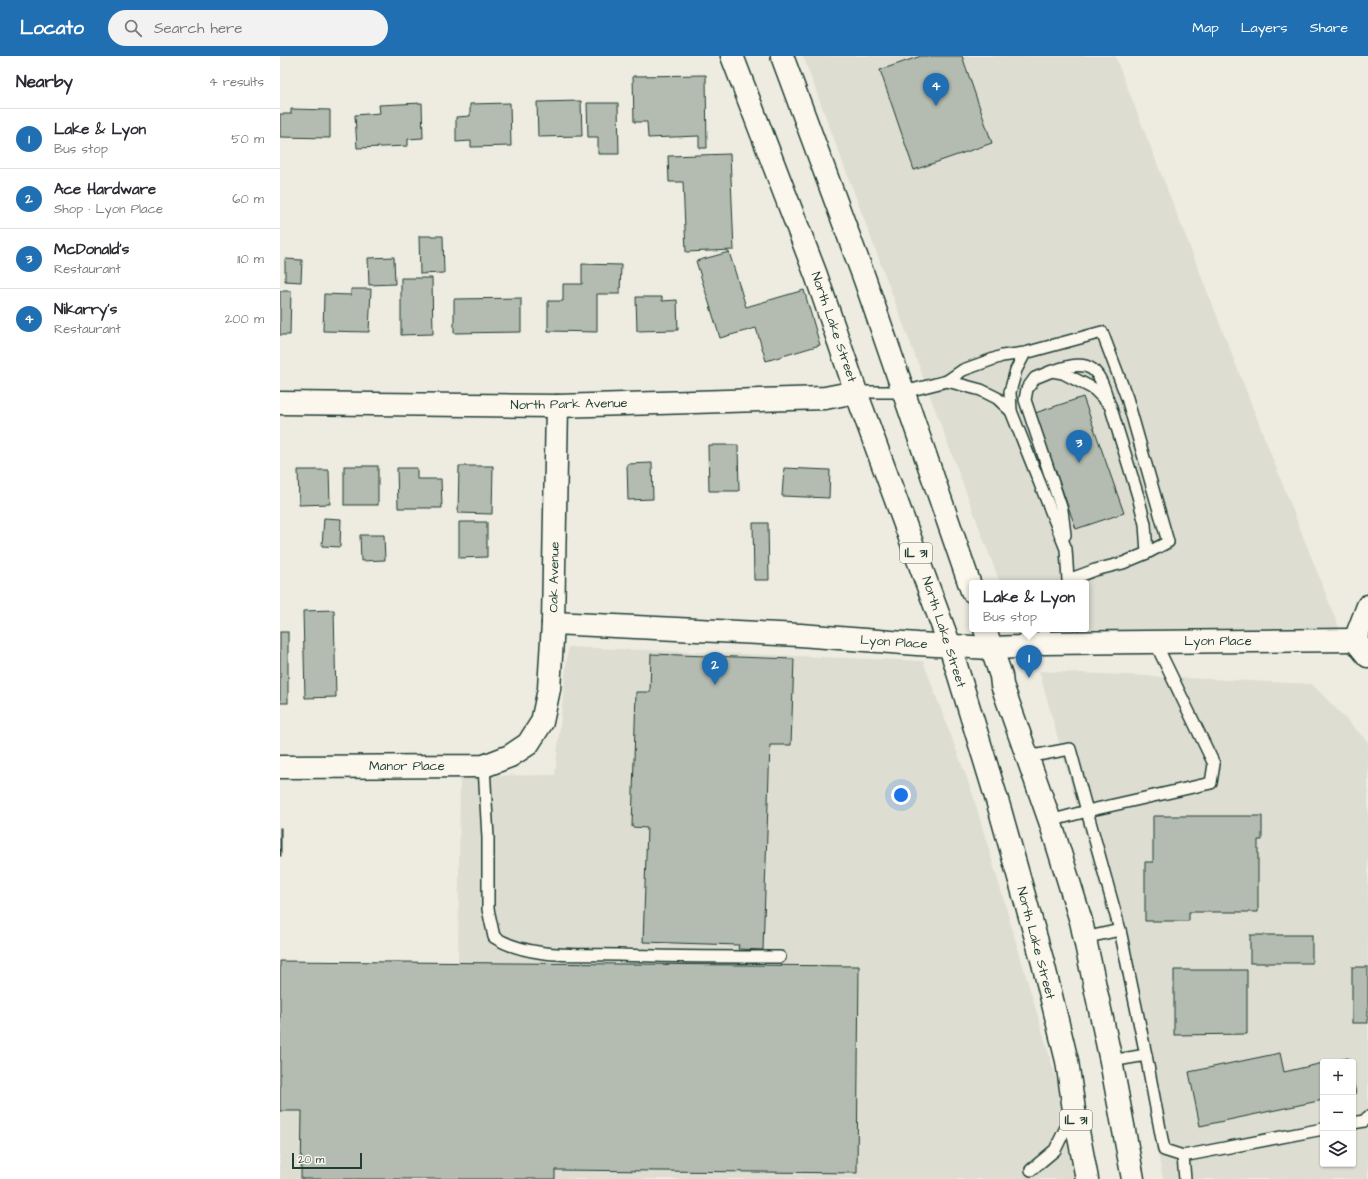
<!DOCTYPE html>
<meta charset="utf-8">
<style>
:root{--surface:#fff;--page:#f2f2f3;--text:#2b2b33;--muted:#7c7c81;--line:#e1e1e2;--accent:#1f6fb2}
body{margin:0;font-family:"Architects Daughter",sans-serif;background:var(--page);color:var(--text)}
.controls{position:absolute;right:12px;bottom:12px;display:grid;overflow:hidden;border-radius:4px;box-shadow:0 1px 3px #0004}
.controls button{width:36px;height:36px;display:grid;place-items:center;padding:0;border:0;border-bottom:1px solid var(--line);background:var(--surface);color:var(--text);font:20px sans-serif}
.scale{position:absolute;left:12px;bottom:10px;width:70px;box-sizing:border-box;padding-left:4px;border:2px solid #1f3d34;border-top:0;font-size:11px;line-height:14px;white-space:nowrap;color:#1f3d34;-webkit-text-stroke:3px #fbf7ec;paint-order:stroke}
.you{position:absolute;left:621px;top:739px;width:14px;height:14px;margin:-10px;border:3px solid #fff;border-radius:50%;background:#1a73e8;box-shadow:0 0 0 6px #1a73e833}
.badge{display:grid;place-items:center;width:26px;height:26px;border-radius:50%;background:var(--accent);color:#fff;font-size:13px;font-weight:700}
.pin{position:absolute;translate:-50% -33px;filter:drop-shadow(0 1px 2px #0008)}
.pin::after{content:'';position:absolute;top:21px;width:14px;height:12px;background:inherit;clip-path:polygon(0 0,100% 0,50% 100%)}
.popup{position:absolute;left:689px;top:524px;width:120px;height:52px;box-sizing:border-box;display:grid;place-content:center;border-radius:4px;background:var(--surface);filter:drop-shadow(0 1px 3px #0005);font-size:13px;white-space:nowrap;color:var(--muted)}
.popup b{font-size:15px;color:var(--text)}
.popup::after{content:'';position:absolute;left:50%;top:100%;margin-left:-8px;border:8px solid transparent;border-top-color:var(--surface)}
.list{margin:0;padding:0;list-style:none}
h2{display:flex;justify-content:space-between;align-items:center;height:52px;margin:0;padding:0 16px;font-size:17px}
h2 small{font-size:13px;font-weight:400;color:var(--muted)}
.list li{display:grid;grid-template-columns:26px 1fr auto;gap:12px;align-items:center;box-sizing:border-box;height:60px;padding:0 16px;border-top:1px solid var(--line)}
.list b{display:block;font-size:15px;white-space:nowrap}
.list p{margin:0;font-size:13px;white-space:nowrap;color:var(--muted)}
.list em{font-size:13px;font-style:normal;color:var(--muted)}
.icon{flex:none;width:22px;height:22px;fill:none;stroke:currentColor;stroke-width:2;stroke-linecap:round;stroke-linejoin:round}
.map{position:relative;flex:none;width:1088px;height:1123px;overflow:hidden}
header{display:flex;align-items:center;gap:24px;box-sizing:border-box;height:56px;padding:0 20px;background:var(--accent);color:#fff}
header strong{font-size:19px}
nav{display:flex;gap:22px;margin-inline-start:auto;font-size:14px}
.search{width:280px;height:36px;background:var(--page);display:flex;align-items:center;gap:10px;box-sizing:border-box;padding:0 14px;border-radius:22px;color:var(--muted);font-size:15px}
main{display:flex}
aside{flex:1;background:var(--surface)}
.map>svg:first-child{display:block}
.built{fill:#ddddd2;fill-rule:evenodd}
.building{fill:#b4bbb0;stroke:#1f3d34}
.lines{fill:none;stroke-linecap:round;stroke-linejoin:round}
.lane-casing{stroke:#1f3d34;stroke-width:14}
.street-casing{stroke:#1f3d34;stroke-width:25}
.primary-casing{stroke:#1f3d34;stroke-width:25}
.lane{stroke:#fbf7ec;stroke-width:11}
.street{stroke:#fbf7ec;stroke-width:22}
.primary{stroke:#fbf7ec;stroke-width:22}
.labels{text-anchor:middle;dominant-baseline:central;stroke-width:4;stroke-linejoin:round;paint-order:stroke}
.shield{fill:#fbf7ec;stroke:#61756b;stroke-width:1}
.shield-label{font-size:12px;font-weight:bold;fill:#1f3d34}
.street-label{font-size:13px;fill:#1f3d34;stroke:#fbf7ec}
</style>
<header>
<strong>Locato</strong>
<div class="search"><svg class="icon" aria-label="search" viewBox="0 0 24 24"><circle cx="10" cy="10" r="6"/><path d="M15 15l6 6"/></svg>Search here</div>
<nav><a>Map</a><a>Layers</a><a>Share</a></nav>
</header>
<main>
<aside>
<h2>Nearby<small>4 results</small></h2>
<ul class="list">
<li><span class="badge">1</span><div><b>Lake &amp; Lyon</b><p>Bus stop</p></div><em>50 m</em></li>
<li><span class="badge">2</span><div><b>Ace Hardware</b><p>Shop · Lyon Place</p></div><em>60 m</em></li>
<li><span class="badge">3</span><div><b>McDonald's</b><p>Restaurant</p></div><em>110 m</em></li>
<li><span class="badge">4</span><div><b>Nikarry's</b><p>Restaurant</p></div><em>200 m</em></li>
</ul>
</aside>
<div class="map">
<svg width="1088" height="1123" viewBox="0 0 1088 1123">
<rect width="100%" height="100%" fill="#eeece1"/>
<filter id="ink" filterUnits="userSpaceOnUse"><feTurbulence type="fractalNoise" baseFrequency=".025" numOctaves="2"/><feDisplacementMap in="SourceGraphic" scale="8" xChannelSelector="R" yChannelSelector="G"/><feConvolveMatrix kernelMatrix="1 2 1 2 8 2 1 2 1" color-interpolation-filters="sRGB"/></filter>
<g filter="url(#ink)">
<!-- built -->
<g class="built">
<polygon points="523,0 835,0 1061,577 738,577 737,573 806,573 806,527 720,527"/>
<polygon points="288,591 643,605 692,736 788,1063 798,1123 0,1123 0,905 178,906 180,720 275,719"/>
<path d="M759 615 1032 628 1088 686V1123H883L836 889ZM1043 1006H1073V1108H1043Z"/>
</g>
<!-- building -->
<g class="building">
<polygon points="641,0 682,0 712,87 634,114 600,14"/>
<polygon points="426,19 427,92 419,92 419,80 368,82 367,66 354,66 353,20"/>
<polygon points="301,45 302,80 258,81 257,46"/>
<polygon points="142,47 143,82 128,83 128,90 77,92 75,59 100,57 99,49"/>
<polygon points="230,47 231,90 191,91 191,85 176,86 176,61 190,60 190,48"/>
<polygon points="307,47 338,47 339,98 318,98 318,81 308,81"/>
<polygon points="11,53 50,54 50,82 0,81 0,58 11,58"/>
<polygon points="450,98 454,194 406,196 403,126 389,126 388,100"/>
<polygon points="139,180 163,180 164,217 140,218"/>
<polygon points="449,196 466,251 524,234 540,289 486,305 476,272 440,282 416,205"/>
<polygon points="114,201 115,228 89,229 88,202"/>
<polygon points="5,203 22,204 21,226 5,225"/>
<polygon points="302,208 341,209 340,238 317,238 317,276 268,275 268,245 283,245 283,228 302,228"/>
<polygon points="121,222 152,222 153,278 121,279"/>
<polygon points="71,233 91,233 89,276 43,275 44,238 71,239"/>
<polygon points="0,235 11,235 10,279 0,279"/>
<polygon points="356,241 382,241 382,245 397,244 398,274 357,275"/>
<polygon points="241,242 241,276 174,277 174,243"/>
<polygon points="803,341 844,457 796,473 755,357"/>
<polygon points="428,389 458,389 459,435 429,435"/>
<polygon points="372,407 373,443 348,444 347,408"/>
<rect x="64" y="410" width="34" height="39"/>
<polygon points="179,410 213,410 212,458 178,457"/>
<polygon points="117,412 137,412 137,423 161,423 162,452 118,452"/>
<polygon points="504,412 550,414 549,442 502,440"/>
<polygon points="18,414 49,414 50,448 19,449"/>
<polygon points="44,462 61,463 60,491 42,490"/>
<polygon points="179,466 207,466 207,501 179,502"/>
<polygon points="473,467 488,467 489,524 474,524"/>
<polygon points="80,479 104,479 105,504 81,505"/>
<polygon points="54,554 56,641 25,642 23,555"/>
<rect x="0" y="576" width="8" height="71"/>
<polygon points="371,598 514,603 511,689 490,689 483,894 458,893 459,889 363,886 367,772 352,771 356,636 370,636"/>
<polygon points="873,760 982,760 982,784 978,784 978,856 909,856 909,865 865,865 865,806 873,806"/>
<rect x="0" y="772" width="1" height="28"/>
<rect x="970" y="879" width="62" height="28"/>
<polygon points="0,905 579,910 577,1117 275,1114 275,1123 21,1123 22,1055 0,1055"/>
<rect x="1072" y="911" width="16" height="56"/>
<polygon points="894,914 967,914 967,978 894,979"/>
<polygon points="1000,997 1004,1016 1043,1007 1043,1044 920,1070 909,1016"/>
<polygon points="1068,1002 1069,1006 1049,1006"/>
<polygon points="1073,1025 1076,1037 1073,1038"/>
</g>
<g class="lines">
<defs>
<g id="lane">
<path d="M774 315C812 301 819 313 829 348"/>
<polyline points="667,325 701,334 717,342 731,355"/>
<polyline points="576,336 624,336 667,325 683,314 722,300 745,297 822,276 847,342 888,486 867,497 843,507 815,514 788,524 786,493 731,355 730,336 736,314 745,297"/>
<polyline points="785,479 782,454 745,344 747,333 755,322 772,315 783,317 814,333 830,349 858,440 865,468 867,497"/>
<polyline points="761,587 765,573"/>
<polyline points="747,701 790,693 807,755 931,727 934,708 875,586"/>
<path d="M204 710 208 782V853L214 881C249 903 298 898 338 899 392 901 446 901 500 901"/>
<polyline points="770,765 807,755 840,874"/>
<polyline points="804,882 840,874 866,999"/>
<polyline points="831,1005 866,999 884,1094 903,1100"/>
<polyline points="1073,1067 1084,1065 1088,1061"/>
<polyline points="751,1114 775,1094 792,1059"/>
<polyline points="905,1123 903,1100 1043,1073"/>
</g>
<g id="street">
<polyline points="0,347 277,350 545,342 576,336"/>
<polyline points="1088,550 1075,584 1088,600"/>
<polyline points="273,567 520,579 637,588 711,592 738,591 761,587 1075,584"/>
<polyline points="0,711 204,710 230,700 248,688 262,666 269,633 273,567 277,350"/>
</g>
<g id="primary">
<polyline points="452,0 536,219 576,336 670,590 720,754 763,907 787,1005 794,1054 807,1123"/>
<polyline points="502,0 585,224 692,535"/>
<polyline points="705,573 721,620 722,629 770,765 801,865 831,1005 853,1123"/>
</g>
</defs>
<!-- lane casing -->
<use href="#lane" class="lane-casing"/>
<!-- street casing -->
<use href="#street" class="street-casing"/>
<!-- primary casing -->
<use href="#primary" class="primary-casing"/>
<!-- lane -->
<use href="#lane" class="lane"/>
<!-- street -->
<use href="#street" class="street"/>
<!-- primary -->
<use href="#primary" class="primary"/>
</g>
</g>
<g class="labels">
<!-- shield labels -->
<g class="shield">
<rect x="620" y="487" width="32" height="20" rx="3"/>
<rect x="780" y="1054" width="32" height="20" rx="3"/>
</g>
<g class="shield-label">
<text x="636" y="497">IL 31</text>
<text x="796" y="1064">IL 31</text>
</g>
<!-- street labels -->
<g class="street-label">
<text transform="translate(554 271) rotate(71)">North Lake Street</text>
<text transform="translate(289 348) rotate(-1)">North Park Avenue</text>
<text transform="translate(274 521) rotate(-89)">Oak Avenue</text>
<text transform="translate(664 576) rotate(72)">North Lake Street</text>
<text x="938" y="585">Lyon Place</text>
<text transform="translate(614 586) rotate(4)">Lyon Place</text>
<text x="127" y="710">Manor Place</text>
<text transform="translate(756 887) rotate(75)">North Lake Street</text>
</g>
</g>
</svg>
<div class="controls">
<button>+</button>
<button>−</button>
<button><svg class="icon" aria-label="layers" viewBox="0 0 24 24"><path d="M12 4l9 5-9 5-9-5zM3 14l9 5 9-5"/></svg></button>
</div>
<div class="scale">20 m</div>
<div class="you"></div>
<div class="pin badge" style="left:749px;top:622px">1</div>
<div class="popup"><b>Lake &amp; Lyon</b>Bus stop</div>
<div class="pin badge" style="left:435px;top:629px">2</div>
<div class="pin badge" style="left:799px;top:407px">3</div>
<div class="pin badge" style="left:656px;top:50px">4</div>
</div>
</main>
